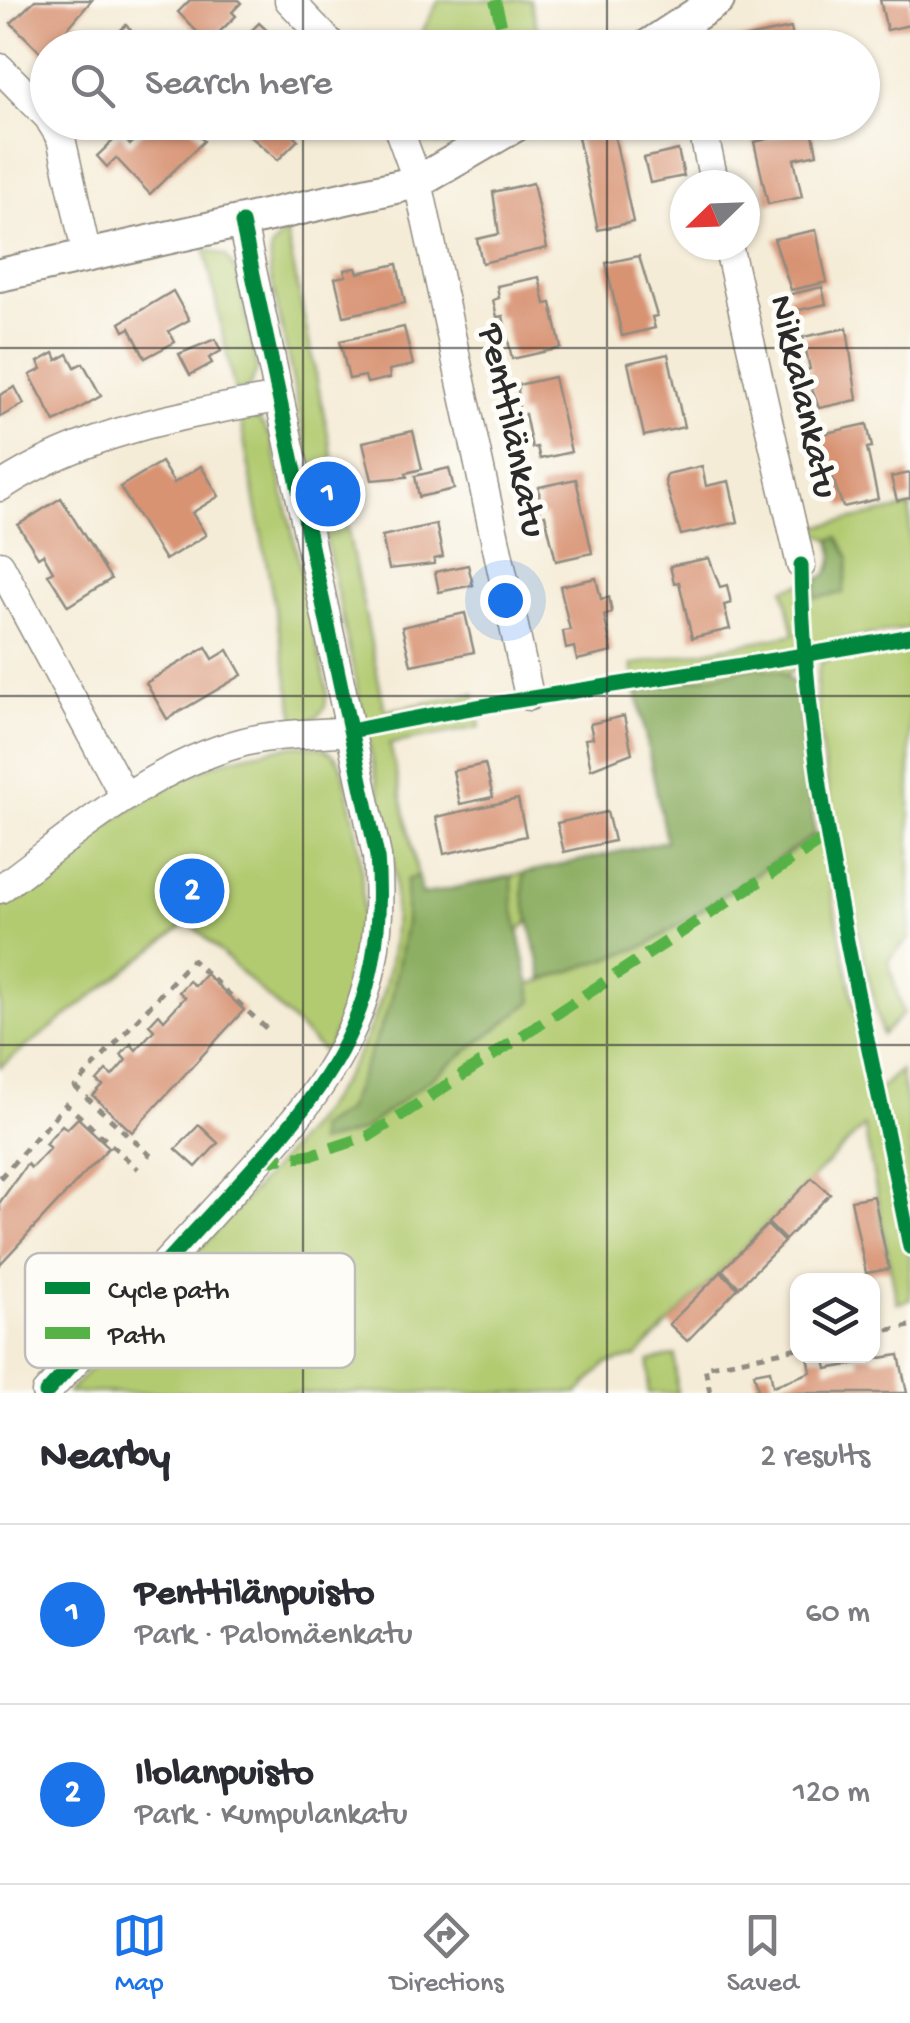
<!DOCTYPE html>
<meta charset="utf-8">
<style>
:root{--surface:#fff;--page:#f2f2f3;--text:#2b2b33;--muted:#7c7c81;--line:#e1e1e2;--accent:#1a73e8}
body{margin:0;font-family:"Gochi Hand",sans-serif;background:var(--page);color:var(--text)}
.controls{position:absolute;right:30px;bottom:30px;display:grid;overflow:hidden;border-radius:20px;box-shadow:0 2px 8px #0004}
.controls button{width:90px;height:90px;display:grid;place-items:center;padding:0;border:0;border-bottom:2px solid var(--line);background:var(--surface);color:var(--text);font:50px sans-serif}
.compass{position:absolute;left:670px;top:170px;width:90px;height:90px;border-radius:50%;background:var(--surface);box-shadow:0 2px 8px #0004;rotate:247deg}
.you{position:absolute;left:505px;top:600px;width:35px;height:35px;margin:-25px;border:8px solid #fff;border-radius:50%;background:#1a73e8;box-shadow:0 0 0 15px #1a73e833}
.badge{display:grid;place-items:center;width:65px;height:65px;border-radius:50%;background:var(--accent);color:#fff;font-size:32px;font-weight:700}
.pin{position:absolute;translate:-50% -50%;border:5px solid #fff;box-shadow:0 2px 10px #0006}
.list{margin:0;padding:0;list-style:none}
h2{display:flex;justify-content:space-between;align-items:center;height:130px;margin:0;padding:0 40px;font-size:42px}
h2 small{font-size:32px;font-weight:400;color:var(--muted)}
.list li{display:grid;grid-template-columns:65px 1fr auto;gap:30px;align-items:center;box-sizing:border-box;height:180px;padding:0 40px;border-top:2px solid var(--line)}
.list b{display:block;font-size:38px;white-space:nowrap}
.list p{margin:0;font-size:32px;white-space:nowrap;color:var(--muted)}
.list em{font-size:32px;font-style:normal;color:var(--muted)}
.icon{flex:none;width:55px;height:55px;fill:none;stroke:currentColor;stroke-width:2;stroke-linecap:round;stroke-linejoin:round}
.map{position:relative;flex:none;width:910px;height:1393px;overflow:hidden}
.search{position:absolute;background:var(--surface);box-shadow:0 2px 8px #0004;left:30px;right:30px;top:30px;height:110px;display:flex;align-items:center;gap:25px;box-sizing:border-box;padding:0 35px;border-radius:55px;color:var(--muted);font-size:38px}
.sheet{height:490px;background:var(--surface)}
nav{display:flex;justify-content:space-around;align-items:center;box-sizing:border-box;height:140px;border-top:2px solid var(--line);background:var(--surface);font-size:28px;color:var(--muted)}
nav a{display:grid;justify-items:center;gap:5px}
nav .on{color:var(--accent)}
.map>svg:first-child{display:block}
.green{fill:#b2cb71;stroke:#6e7b4e;stroke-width:2.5}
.forest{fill:#8daf63;stroke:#5c6d47;stroke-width:2.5}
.building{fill:#d89373}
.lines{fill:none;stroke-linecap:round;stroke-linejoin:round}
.minor-casing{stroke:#908c81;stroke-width:31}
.tertiary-casing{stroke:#908c81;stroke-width:36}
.path{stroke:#908c81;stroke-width:5;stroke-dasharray:8 8;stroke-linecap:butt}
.minor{stroke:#fff;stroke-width:28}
.tertiary{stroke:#fff;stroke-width:32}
.quiet{stroke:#56b246;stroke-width:12;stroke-dasharray:25 12;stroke-linecap:butt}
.cycleway-casing{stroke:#fdfcf7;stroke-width:21}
.cycleway{stroke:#00873e;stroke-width:15}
.grid{fill:none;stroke:#2b2b2b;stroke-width:2.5;stroke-opacity:0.55}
.labels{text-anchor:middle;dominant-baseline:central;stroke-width:10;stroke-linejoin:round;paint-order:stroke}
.street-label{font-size:38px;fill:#2b2b2b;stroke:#fdfcf7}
.key{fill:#fdfcf7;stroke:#bebdba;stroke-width:2.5}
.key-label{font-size:28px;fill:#2b2b2b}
</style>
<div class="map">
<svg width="910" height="1393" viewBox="0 0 910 1393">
<rect width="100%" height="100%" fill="#fdfcf7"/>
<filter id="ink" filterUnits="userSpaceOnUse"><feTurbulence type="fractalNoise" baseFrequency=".01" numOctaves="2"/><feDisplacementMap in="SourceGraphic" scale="20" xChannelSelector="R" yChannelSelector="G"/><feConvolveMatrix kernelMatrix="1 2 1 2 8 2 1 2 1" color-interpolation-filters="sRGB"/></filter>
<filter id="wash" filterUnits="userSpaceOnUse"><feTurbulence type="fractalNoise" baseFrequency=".0048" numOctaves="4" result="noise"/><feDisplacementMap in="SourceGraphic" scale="40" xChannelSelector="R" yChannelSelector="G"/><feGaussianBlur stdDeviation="2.25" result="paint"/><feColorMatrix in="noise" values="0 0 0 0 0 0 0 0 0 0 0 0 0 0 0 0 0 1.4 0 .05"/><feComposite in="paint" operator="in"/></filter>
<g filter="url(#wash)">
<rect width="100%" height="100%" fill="#f5ecd7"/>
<!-- green -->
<g class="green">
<polygon points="439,0 530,0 542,47 414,47"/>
<polygon points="410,123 497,123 455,147 425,143"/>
<path d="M286 230 385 711 474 694 480 727 390 744 422 895 595 858 357 1086 346 1111 318 1128 362 1131 532 1001 529 985 648 945 820 833 872 1096 900 1070 910 1122V1300L897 1303 864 1126 636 1357 606 1364 578 1393H68C121 1335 174 1277 228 1218 332 1104 409 1026 393 859L270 272 271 249Z"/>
<polygon points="205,249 226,256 238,275 257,370 250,386 235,393"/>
<polygon points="240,418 259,420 272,440 327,690 325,707 317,717 296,724"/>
<polygon points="910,507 910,628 822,643 657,795 632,665 794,634 784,589 826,576 834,558 830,540 810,528"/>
<path d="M910 641V938L888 960 903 1014 882 1035C869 976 797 699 822 661Z"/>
<path d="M296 745C305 746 318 745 326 750 344 758 345 780 349 796 371 884 368 972 325 1053L189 922 0 1067V907C72 853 141 790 227 760 249 752 273 750 296 745Z"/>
<polygon points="675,1355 677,1393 648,1393 649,1361"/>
</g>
<!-- forest -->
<g class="forest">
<path d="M838 537 849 558 843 593 814 598 818 580C834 571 837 557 830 540Z"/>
<polygon points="756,667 781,672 796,685 815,834 648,945 543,980 523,894 524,873 666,841 637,691"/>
<polygon points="418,876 422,895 512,876 513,905 533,1001 362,1131 318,1143 318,1128 346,1111 391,1002 406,922 406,880"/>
</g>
<g id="blocks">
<!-- building -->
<g class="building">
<polygon points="35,0 92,0 44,56 11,23"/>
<polygon points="190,0 238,0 241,3 232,12 236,16 208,43 178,12"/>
<polygon points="880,0 910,0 910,25 887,30"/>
<polygon points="259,23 277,40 269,48 240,48 237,45"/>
<polygon points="126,25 148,48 102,48 97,43 107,34 111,39"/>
<polygon points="791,28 795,48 734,48 733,40"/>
<polygon points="153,122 186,122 204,141 150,194 116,158 107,167 97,156 120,134 130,145"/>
<polygon points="234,122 281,122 298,140 278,160"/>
<polygon points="613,129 633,222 598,230 578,137"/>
<polygon points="812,129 817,154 794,159 802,197 768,204 754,142"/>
<polygon points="678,150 684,176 650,183 644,158"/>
<polygon points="533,183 547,248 482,263 477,239 499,234 493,192"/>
<polygon points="816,230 827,282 791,290 774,239"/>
<polygon points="639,256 657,316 652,317 655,328 622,336 606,263"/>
<polygon points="397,264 405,303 344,316 335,278 346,276 344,270 356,268 358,273"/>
<polygon points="539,277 545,304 551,303 561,348 512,359 503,316 497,317 493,300 499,298 497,286"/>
<polygon points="822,287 826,304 790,312 787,295"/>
<polygon points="173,291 189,320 169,331 175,342 145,358 130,328 124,331 120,323"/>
<polygon points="404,327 413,365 389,370 390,378 367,383 365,376 349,379 340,341"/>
<polygon points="847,328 857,400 819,408 805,371 810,369 803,337"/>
<polygon points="215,339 221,351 209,358 212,363 190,375 179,354"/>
<polygon points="54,353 57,360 68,354 75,367 83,363 101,396 55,422 30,375 42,369 38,362"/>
<polygon points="668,354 684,427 644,436 628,363"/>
<polygon points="554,377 571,452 540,459 537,447 532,448 525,414 519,415 518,385"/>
<polygon points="15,387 24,404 0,417 0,395"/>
<polygon points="867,424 872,447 867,448 878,499 843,507 828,465 823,467 822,434"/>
<polygon points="413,431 422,469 406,473 407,477 372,480 363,442"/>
<polygon points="161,462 174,483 201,466 219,496 192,513 206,535 165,560 120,487"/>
<polygon points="702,466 706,486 729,481 738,522 681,535 665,482 667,474"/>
<polygon points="449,468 454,489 419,497 415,476"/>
<polygon points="910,473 910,498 897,501 891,477"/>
<polygon points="576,479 592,553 556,561 545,515 540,516 539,487"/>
<polygon points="61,498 111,579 68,606 48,574 53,571 43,554 38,557 18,525"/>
<polygon points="436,524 443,557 434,559 434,564 389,569 382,536"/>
<polygon points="709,558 720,587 727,585 731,603 724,605 730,629 692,638 679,582 674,583 670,566"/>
<polygon points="468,565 473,585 439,592 435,572"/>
<polygon points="596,578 601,599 609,597 612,613 604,615 612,652 577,660 574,647 566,649 563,631 570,630 560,586"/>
<polygon points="465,613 474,652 411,665 402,627"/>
<polygon points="206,647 213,659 228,650 242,675 167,719 146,683"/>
<polygon points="624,716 632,753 591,769 585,739 593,738 590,724"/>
<polygon points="485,764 493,797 460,804 453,771"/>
<polygon points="518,799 526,836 444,854 436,817"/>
<polygon points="607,812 614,841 564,852 557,823"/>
<polygon points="206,974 244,1010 132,1132 93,1096 103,1086 97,1081 106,1071 112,1076 126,1060 121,1055 131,1044 136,1050 154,1030 149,1025 159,1014 164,1020 185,997 179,992 189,981 195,986"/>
<polygon points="78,1118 109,1147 0,1264 0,1202 27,1164 31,1168 50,1148 45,1144 62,1125 67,1129"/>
<polygon points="199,1125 218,1143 196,1167 176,1149"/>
<polygon points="812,1178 830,1194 785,1240 768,1223"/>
<polygon points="874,1196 889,1269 866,1273 851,1200"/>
<polygon points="767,1225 784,1242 739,1287 722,1270"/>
<polygon points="721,1272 738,1288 687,1341 669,1324"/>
<polygon points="899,1355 907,1393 749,1393 758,1389 754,1373 770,1370 773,1386 811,1372 808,1356 824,1356 827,1369 859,1363 857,1356 874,1356 874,1359"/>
</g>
</g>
</g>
<g filter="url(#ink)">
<use href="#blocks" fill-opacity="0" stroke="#908c81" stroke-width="2.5"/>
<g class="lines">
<defs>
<g id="minor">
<polyline points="289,0 335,48"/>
<polyline points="0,68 48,117"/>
<polyline points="51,122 61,138 87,256"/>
<polyline points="396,122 418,182 529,696"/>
<polyline points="701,122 715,185"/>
<polyline points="728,245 801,565"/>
<path d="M0 487C85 431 181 415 279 398"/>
<polyline points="0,565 125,797"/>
<path d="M0 889C76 833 151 766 244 742 278 733 316 734 351 731"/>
<path d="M46 1393C101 1333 156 1274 211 1214 318 1098 390 1024 377 856L242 223"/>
</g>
<g id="tertiary">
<polyline points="645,48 718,0"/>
<polyline points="0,275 418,182 521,122"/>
</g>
</defs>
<!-- minor casing -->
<use href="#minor" class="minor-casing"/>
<!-- tertiary casing -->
<use href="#tertiary" class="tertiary-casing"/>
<!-- path -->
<g class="path">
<polyline points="151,1156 75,1087 192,960 269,1031"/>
<polyline points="0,1178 66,1104 138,1169"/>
<polyline points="872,1333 910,1326"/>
<polyline points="710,1393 705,1367 798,1348"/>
</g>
<!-- minor -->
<use href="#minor" class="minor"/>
<!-- tertiary -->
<use href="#tertiary" class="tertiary"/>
<!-- quiet -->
<g class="quiet">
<polyline points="495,0 507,48"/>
<polyline points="259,1162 314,1154 369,1136 830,835"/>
</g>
<defs>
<g id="cycleway">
<path d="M801 565C804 791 867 1025 910 1247"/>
<path d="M351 731C536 692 724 672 910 636"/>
<path d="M46 1393C101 1333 156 1274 211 1214 318 1098 390 1024 377 856L242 223"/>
</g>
</defs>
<!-- cycleway casing -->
<use href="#cycleway" class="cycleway-casing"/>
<!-- cycleway -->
<use href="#cycleway" class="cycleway"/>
</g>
</g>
<!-- grid -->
<path class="grid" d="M303 0V48M607 0V48M303 122V1393M607 122V1393M0 348H910M0 696H910M0 1045H910"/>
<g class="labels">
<!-- street labels -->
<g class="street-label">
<text transform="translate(801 397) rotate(77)">Nikkalankatu</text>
<text transform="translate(510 431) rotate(78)">Penttilänkatu</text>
</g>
</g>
<!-- legend -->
<rect x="25" y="1253" width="330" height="115" rx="15" class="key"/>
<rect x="45" y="1282" width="45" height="12" fill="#00873e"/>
<rect x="45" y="1327" width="45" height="12" fill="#56b246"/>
<g class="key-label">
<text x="108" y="1298">Cycle path</text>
<text x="108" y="1343">Path</text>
</g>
</svg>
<div class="controls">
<button><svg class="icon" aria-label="layers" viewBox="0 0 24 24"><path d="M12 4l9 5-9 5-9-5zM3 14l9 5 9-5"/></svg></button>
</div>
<svg class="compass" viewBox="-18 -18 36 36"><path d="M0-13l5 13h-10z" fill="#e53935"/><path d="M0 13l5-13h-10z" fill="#7c7c81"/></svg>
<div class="you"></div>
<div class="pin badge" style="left:328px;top:494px">1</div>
<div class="pin badge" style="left:192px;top:891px">2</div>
<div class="search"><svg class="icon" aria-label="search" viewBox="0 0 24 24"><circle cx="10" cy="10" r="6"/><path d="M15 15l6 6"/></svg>Search here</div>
</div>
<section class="sheet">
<h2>Nearby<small>2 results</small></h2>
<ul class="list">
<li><span class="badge">1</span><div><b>Penttilänpuisto</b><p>Park · Palomäenkatu</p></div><em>60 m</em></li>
<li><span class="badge">2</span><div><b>Ilolanpuisto</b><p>Park · Kumpulankatu</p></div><em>120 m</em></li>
</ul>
</section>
<nav>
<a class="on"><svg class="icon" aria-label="map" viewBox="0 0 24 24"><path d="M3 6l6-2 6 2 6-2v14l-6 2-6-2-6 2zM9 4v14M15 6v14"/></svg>Map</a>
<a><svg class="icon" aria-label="directions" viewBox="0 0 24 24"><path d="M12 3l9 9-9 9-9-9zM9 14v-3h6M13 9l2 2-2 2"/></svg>Directions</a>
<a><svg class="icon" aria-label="saved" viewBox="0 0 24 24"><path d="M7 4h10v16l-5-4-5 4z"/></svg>Saved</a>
</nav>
